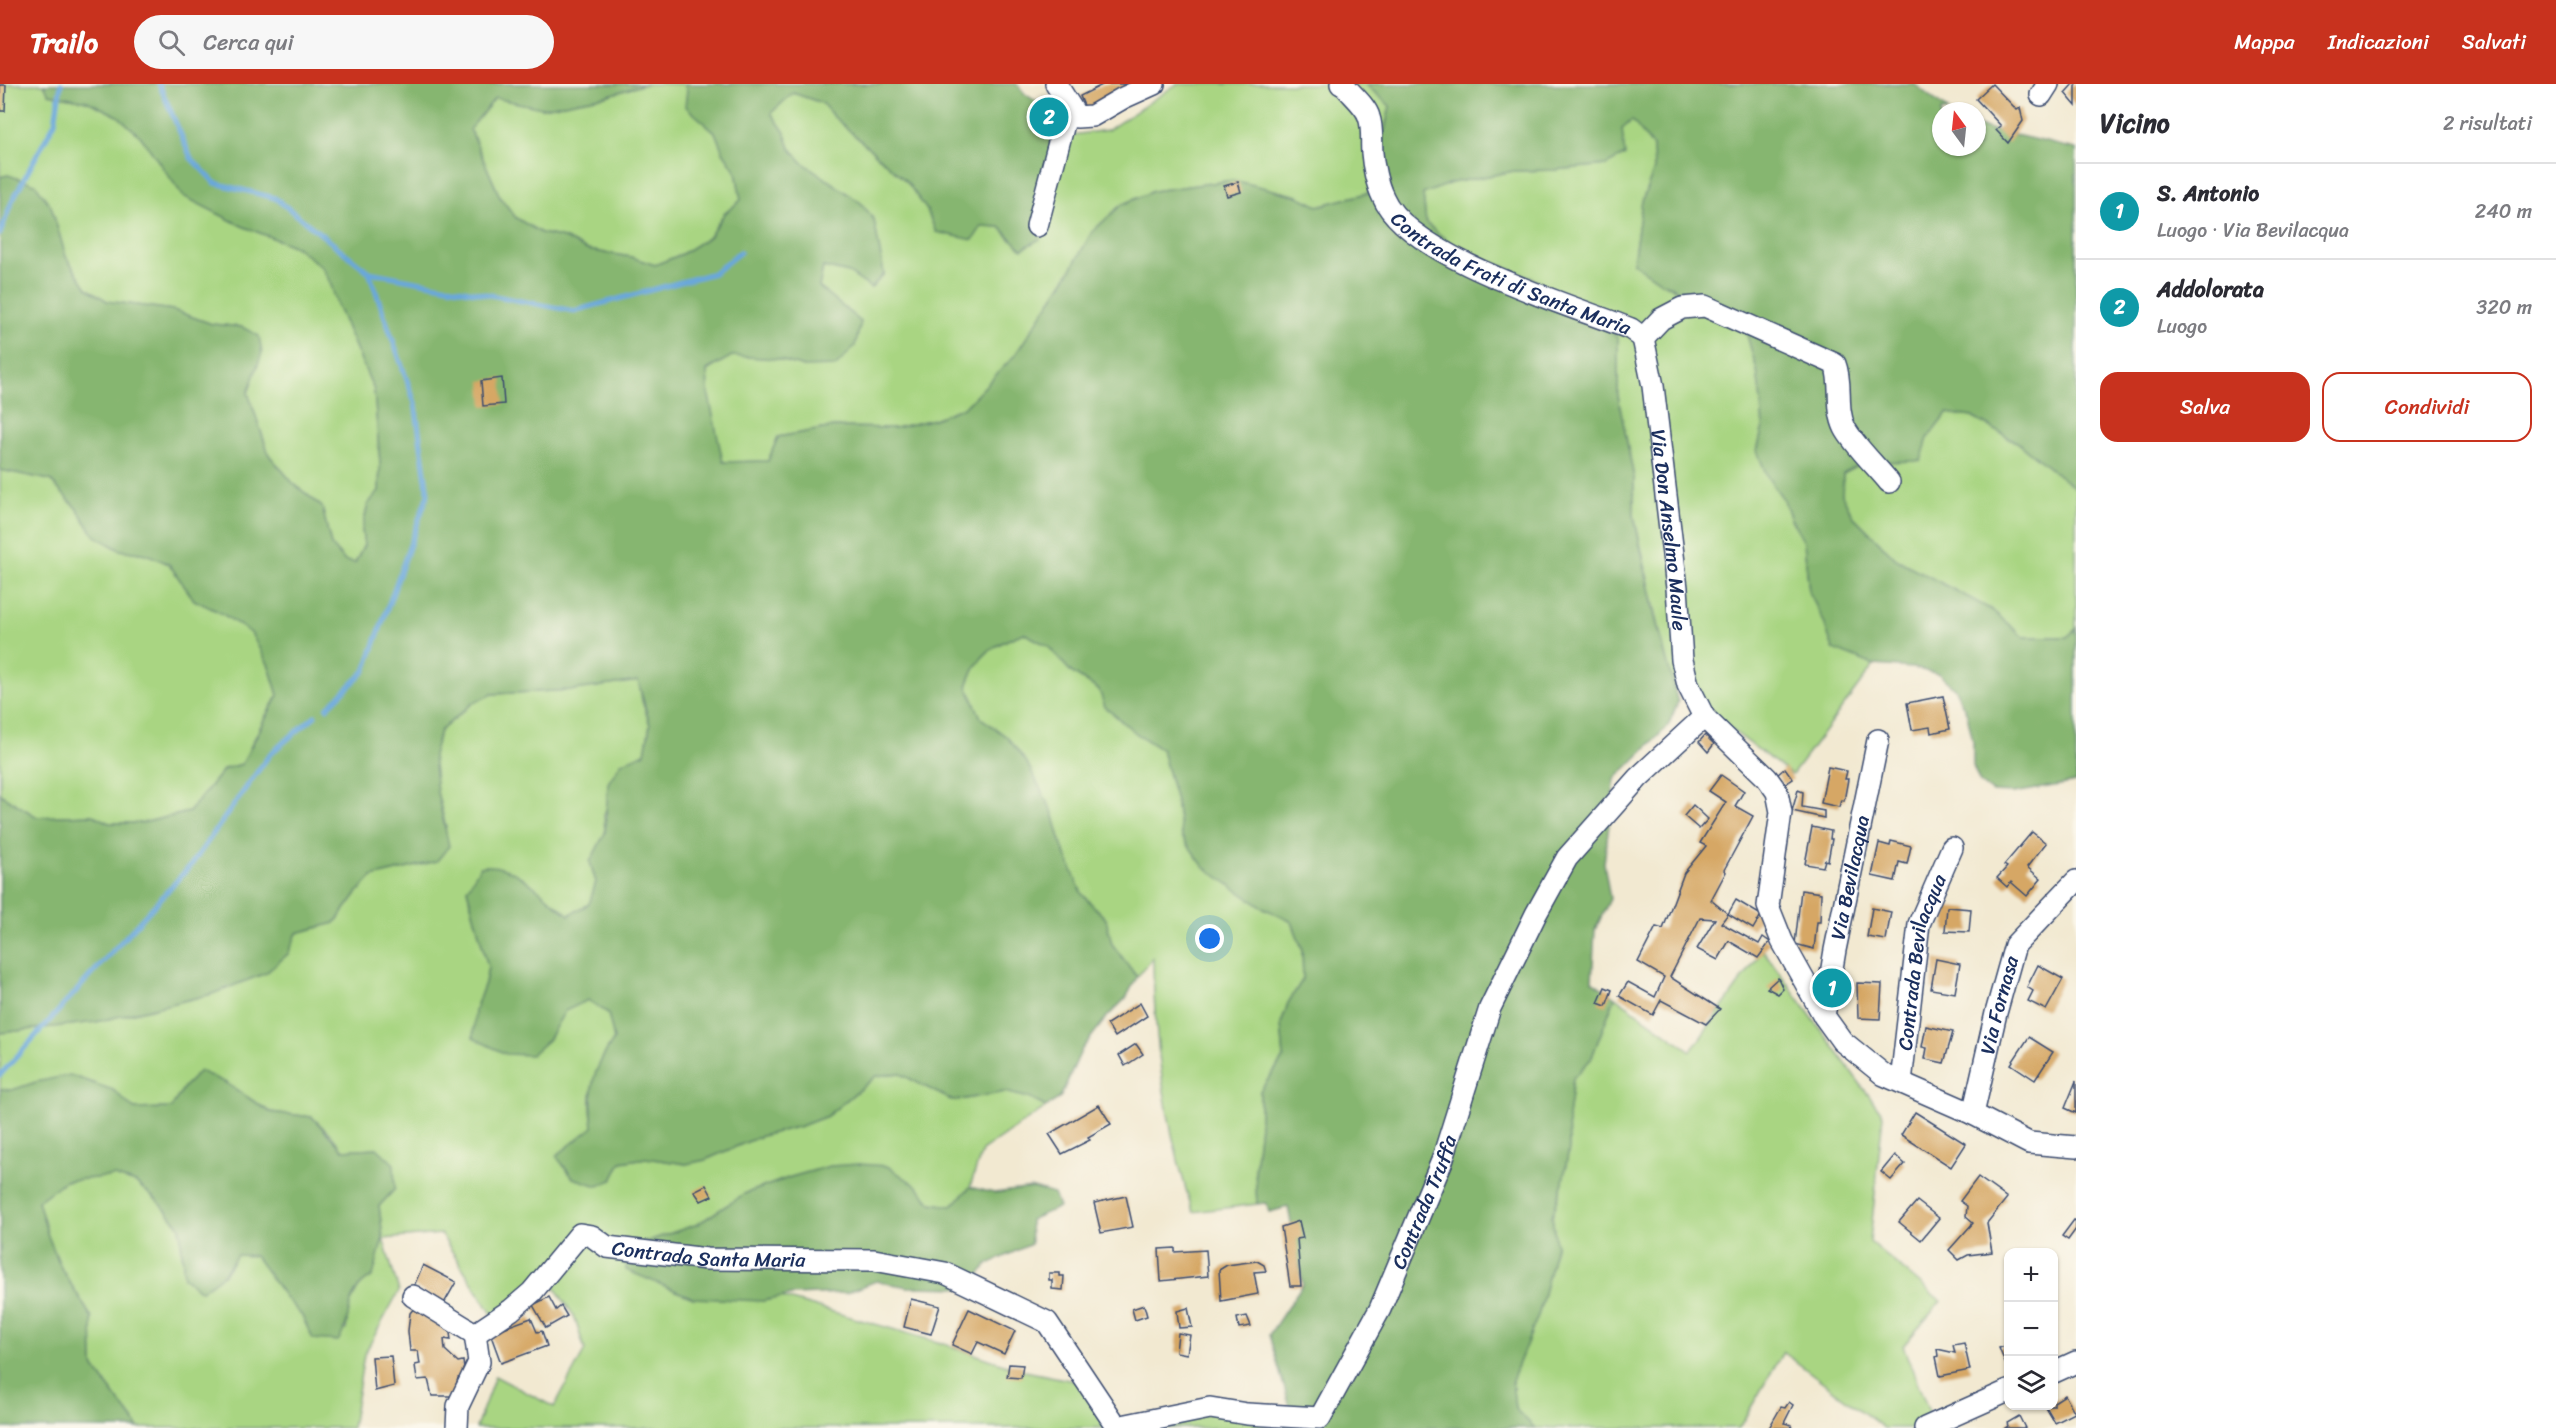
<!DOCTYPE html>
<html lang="it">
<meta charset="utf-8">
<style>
:root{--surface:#fff;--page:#f7f7f7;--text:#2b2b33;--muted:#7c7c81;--line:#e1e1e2;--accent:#c8321e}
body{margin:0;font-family:Sriracha,sans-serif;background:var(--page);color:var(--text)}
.controls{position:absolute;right:18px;bottom:18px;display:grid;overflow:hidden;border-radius:12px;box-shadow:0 2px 4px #0004}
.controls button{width:54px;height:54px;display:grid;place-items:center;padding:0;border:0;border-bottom:2px solid var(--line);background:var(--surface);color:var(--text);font:30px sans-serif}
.compass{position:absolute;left:1932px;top:18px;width:54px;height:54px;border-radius:50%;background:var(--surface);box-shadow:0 2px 4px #0004;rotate:345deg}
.you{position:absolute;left:1210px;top:855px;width:21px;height:21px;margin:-15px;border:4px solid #fff;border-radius:50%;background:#1a73e8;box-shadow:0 0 0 9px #1a73e833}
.badge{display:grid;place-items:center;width:39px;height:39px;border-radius:50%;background:var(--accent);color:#fff;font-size:20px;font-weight:700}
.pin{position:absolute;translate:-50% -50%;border:3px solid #fff;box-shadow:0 2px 6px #0006}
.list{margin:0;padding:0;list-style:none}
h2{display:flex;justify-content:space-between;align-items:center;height:78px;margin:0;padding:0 24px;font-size:26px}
h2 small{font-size:20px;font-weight:400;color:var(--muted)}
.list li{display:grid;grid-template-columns:39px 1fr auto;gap:18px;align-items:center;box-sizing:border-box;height:96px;padding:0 24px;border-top:2px solid var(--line)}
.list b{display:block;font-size:22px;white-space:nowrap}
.list p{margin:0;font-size:20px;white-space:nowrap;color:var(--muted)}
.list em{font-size:20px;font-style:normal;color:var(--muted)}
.actions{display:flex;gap:12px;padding:18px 24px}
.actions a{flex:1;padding:14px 0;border:2px solid var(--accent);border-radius:18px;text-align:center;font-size:21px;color:var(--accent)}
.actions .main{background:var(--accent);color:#fff}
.icon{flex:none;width:33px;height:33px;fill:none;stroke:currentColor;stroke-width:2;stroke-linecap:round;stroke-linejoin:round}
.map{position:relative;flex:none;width:2076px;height:1344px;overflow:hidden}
header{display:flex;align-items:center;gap:36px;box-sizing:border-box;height:84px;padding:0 30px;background:var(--accent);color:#fff}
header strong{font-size:28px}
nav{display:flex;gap:33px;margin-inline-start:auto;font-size:21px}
.search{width:420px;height:54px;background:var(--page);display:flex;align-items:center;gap:15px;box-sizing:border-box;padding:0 21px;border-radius:33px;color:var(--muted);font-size:22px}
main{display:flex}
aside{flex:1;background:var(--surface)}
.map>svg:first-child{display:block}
.green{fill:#a9d582;stroke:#628270;stroke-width:1.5}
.forest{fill:#86b670;stroke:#507267;stroke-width:1.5}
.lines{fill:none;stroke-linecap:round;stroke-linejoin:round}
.stream{stroke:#69a7db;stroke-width:5}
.building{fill:#d6a765}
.street-casing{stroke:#3b4b6f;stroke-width:24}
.street{stroke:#fff;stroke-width:21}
.labels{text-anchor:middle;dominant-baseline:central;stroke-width:6;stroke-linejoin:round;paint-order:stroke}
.street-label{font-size:20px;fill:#1b2f5e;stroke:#fbf7ec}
</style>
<header>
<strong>Trailo</strong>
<div class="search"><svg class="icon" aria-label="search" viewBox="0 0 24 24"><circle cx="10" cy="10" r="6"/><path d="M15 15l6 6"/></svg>Cerca qui</div>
<nav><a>Mappa</a><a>Indicazioni</a><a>Salvati</a></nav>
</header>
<main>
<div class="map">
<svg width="2076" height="1344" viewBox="0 0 2076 1344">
<rect width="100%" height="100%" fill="#fbf7ec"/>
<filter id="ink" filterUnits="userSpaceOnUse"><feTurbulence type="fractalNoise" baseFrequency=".0167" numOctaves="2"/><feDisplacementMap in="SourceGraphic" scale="12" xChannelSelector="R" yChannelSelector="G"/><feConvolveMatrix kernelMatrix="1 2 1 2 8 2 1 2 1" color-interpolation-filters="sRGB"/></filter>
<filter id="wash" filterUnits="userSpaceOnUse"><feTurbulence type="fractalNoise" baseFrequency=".008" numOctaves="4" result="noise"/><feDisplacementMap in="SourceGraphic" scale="24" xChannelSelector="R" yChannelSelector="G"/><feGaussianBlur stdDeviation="1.35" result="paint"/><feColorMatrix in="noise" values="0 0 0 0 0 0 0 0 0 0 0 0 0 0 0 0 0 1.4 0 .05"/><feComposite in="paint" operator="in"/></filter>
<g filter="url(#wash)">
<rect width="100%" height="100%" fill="#f2e9d1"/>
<!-- green -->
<g class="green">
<polygon points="0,0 44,0 49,10 87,17 118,32 141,53 184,112 242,142 296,163 322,183 331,200 337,221 374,306 380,379 379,407 368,420 362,446 364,461 355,479 345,477 331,461 322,423 293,399 269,371 248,309 254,291 242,243 212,240 173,226 107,217 87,204 66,173 51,122 8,91 0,93"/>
<polygon points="645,0 684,0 687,6 686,22 715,48 723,68 736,87 741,116 724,130 709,153 682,170 655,181 631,173 587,166 564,154 541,149 516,134 500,113 470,45 495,14 543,24 606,12"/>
<path d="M1177 0H1365L1390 22C1387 40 1381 55 1377 73 1375 86 1375 96 1368 109L1318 122 1298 112 1233 96 1153 107 1121 121 1092 148 1069 189 1015 272 966 322 934 335 895 344 834 343 778 353 768 377 722 378 708 308 707 287 732 271 777 275 804 283 861 238 819 203 823 183 849 189 871 204 884 190 874 136 861 119 802 78 790 64 784 47 771 29 793 9 822 19 833 32 907 98 927 126 936 148 982 142 1000 143 1011 156 1044 131 1065 52 1108 46Z"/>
<polygon points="1633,36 1653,63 1654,86 1642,117 1633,179 1663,199 1702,218 1747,251 1757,286 1761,317 1763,343 1757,367 1768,394 1784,416 1791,435 1804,458 1809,508 1824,538 1833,564 1874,581 1792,691 1672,601 1634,432 1634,394 1618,312 1618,254 1490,178 1456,164 1426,139 1423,110 1451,99 1514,87 1555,86 1606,81 1622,45"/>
<polygon points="1947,329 1972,333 2017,358 2076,405 2076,545 2067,553 2023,553 1992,526 1896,475 1853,432 1842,411 1843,390 1866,378 1920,377 1928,354"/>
<polygon points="0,386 50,396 77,425 95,452 120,466 147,470 169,480 194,516 221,529 251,549 269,582 278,611 265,633 242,680 224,685 189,728 142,739 109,739 93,731 37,733 0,710"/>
<path d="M1024 549 1048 562 1071 588 1099 606 1121 637 1162 666 1176 717 1179 738 1234 802 1260 822 1292 838 1302 864 1303 895 1288 919 1281 940 1284 973 1260 1007V1041L1255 1085 1257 1120 1193 1128C1166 1046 1154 960 1153 874L1137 893 1112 860 1106 835 1082 810 1062 762 1053 729 1007 653 981 634 967 602C978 569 993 561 1024 549Z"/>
<path d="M639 597 642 617 650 641 645 670 621 679 604 731 605 749 590 778 596 798 590 820 569 831 522 793 467 805 488 883 485 899 475 926 548 956 564 927 588 916 608 929 614 955C576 1012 591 1038 612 1096L621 1078 646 1074 686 1080 705 1076 761 1052 801 1042 827 1032 876 992 899 989 953 1017 1005 1008 1029 1014 1046 1023 982 1067 970 1103 952 1122 931 1119 918 1103 887 1082H830L791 1093 744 1110 698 1140 627 1164 763 1217 781 1213 941 1259 1025 1287 1094 1301 1119 1344H476L495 1292 554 1323 585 1266 574 1232 545 1189 494 1233 441 1150 383 1155 399 1207 364 1271 352 1344H139L93 1282 92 1234 62 1186 48 1152 38 1117 65 1097 114 1092 136 1099 159 1118 180 1143 184 1193 201 1207 224 1190 237 1171 256 1172 285 1213 302 1232 313 1255 346 1246 349 1222 383 1154 379 1122 395 1105 377 1064 343 1066 330 1050 312 1033 270 1028 226 999 200 988 184 1003 171 1024 134 1025 113 1006 36 998 12 1007 0 1005V949L96 938 212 910 288 870 297 849 307 844 335 839 357 809 372 793 437 777 446 743 437 708 432 671 440 647 473 619 492 610 574 606Z"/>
<polygon points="1763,866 1883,1031 1870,1158 1941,1217 1903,1262 1933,1338 1919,1344 1884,1344 1783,1268 1739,1344 1535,1344 1515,1325 1512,1296 1539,1229 1556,1162 1552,1132 1563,1098 1569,1064 1568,1033 1573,993 1591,975 1615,913 1691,967"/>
<polygon points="1223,1315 1260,1329 1268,1344 1127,1344 1188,1323"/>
</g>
<!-- forest -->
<g class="forest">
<path d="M44 0H645L606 12 542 24 495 14 470 45 500 113 516 134 541 149 564 154 587 166 631 173 655 181 682 170 709 153 724 130 741 116 736 87 723 68 715 48 685 22 687 6 684 0H1017L1025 10 1055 30 1065 52 1044 131 1040 155 1022 165 1000 143 982 142 973 156 936 148 927 126 907 98 833 32 822 19 793 9 771 29 784 47 790 64 802 78 861 119 874 136 884 190 871 204 849 189 823 183 819 203 861 238 855 262 836 282 804 283 777 275 732 272 707 286 708 308 723 378 768 377 778 353 834 343 895 344 934 335 966 322 1015 271 1069 189 1092 148 1121 121 1153 107 1233 96 1298 112 1318 122 1368 109C1375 96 1374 85 1378 71 1382 54 1387 39 1390 22L1365 0H1914L1949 27H1941V63H1977V42L2076 65V405L2017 358 1972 333 1947 329 1928 354 1921 377 1866 378 1843 390 1842 411 1853 432 1896 475 1992 526 2023 553H2067L2076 545V698L2014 709 1992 708 1980 699 1973 682V657L1967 630 1955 605 1939 590 1913 584 1874 581 1833 565 1824 538 1809 508 1804 458 1791 435 1784 416 1768 394 1757 367 1763 343 1761 317 1757 286 1747 251 1702 218 1663 199 1633 179 1642 117 1654 86 1653 63 1632 36 1622 45 1625 71 1606 81 1555 86 1514 87 1451 99 1423 110 1426 139 1456 164 1530 193 1576 218 1618 254V312L1634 394V432L1655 533 1678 618 1668 642 1615 695 1604 779 1610 815 1595 846 1592 897 1615 913 1591 975 1573 994 1568 1033 1569 1064 1563 1098 1552 1132 1556 1162 1539 1229 1512 1296 1515 1325 1535 1344H1261L1295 1340 1269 1251 1303 1200 1288 1123 1269 1128 1266 1119 1257 1120 1255 1085 1260 1041V1007L1284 973 1281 940 1288 919 1303 895 1302 864 1292 838 1260 822 1204 783 1182 753 1176 717 1162 666 1137 650 1105 623 1099 606 1071 588 1048 562 1024 549C993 561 978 569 967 602L981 634 1007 653 1026 677 1053 729 1062 762 1082 810 1106 835 1112 860 1137 893 1126 914 1106 934 1082 965 1060 1014 1046 1023 1029 1014 1005 1008 953 1017 899 989 876 992 827 1032 801 1042 761 1052 705 1076 686 1080 646 1074 621 1078 612 1096 598 1102 573 1094 556 1072 593 1043C589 1003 591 989 614 955L608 929 588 916 565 927 548 956 531 971 506 970 473 954 475 926 485 899 488 883 467 805 480 783C512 775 545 813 569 831L589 820 596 798 590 778 605 749 608 699 621 679 645 669 650 641 638 597 574 606 492 610 473 619 440 647 433 671 437 708 449 762 437 777 372 793 357 809 335 839 297 849 288 870 266 889 212 910 96 938 0 949V710L37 733 93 731 109 739H142L189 728 224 685 242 680 278 611 269 582 251 549 221 529 194 516 169 480 147 470 120 466 95 452 77 425 50 396 0 386V93L8 91 35 100 51 122 66 173 87 204 107 217 173 226 212 240 242 243 259 252 262 269 248 309 269 371 293 399 322 423 331 461 345 477 355 479 364 461 362 446 368 420 379 407 380 379 374 306 337 221 331 200 322 183 296 163 242 142 183 112 141 53 118 32 87 17 49 10Z"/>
<path d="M200 987 226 999 270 1028 312 1033 343 1066 377 1064 394 1080 395 1105 379 1122 383 1154 373 1192C340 1211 356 1232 338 1257L313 1255 302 1232 285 1213 255 1172 237 1171 224 1190 201 1207 184 1193 180 1143 159 1118 136 1099 114 1092 65 1097 38 1117 48 1152 62 1186 92 1234 93 1282 139 1344H0V1005L12 1006 36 998 70 991 113 1006 134 1025 171 1024 184 1003Z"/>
<polygon points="859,1080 887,1082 918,1103 931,1119 952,1122 970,1103 994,1109 1033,1104 1054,1110 1059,1123 1030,1136 1031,1160 988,1180 968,1204 908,1203 876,1197 846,1209 792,1211 763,1217 693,1214 626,1186 627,1164 698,1140 744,1110 791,1093 830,1082"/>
</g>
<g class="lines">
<!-- stream -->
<g class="stream">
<polyline points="159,0 191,74 215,99 275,114 369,188 415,319 428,410 365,587 327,624"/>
<polyline points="0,150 12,117 55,38 61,0"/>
<polyline points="369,188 574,227 714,189 740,168"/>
<polyline points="0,991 191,781 270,670 315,632"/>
</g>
</g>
<g id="blocks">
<!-- building -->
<g class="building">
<polygon points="1104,0 1140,0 1087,29 1080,12"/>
<polygon points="1992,0 2017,26 2020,24 2023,37 2008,59 1996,46 2001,42 1976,15"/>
<polygon points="2073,0 2076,1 2076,22 2065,9"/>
<polygon points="0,1 6,1 5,27 0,27"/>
<polygon points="1238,98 1241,108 1227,112 1224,102"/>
<polygon points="502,294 504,320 483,322 481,297"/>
<polygon points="1943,612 1950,645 1931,649 1930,643 1912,646 1907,619"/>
<polygon points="1705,651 1714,660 1708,668 1699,658"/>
<polygon points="1828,683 1847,687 1845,695 1848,695 1844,717 1841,716 1839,723 1821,719"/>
<polygon points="1785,684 1793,695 1784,701 1777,691"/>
<polygon points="1721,691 1744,707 1735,722 1753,732 1724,786 1726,788 1711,816 1728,830 1721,839 1759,860 1763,853 1770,858 1758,874 1729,857 1718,876 1697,865 1715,835 1700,834 1670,893 1720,925 1706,940 1661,916 1653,931 1619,912 1628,898 1655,913 1664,893 1638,878 1656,843 1663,845 1684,789 1706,762 1700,759 1726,718 1709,707"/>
<polygon points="1798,706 1803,708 1802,723 1824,727 1824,734 1792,727"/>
<polygon points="1693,721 1708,735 1699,745 1684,732"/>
<polygon points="1812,743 1831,747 1830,755 1832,755 1828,777 1825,776 1823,783 1805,780"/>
<polygon points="2032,748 2046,759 2027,783 2041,795 2027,812 2011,798 2007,803 1997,794 2007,783 2004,781"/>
<polygon points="1891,757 1911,762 1907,780 1899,778 1895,797 1872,792 1879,759 1890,762"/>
<polygon points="1801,806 1821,809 1820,838 1817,838 1814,865 1795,860"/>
<polygon points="1736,816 1761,831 1753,845 1728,830"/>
<polygon points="1947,823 1971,825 1969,848 1945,847"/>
<polygon points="1872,824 1891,828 1886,856 1867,853"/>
<polygon points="1936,875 1960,880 1955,909 1931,905"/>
<polygon points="2038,881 2063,895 2046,926 2028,917 2033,907 2027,903"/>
<polygon points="1778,894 1783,905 1778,910 1767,904"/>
<polygon points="1857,899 1882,900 1880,935 1858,934"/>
<polygon points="1605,903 1612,906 1606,922 1598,919"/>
<polygon points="1140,919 1147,932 1115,953 1107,940"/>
<polygon points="1926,942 1953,948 1944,979 1925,975 1927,964 1922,963"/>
<polygon points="2029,953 2053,968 2035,996 2011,980"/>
<polygon points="1136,960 1143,970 1125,982 1119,971"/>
<polygon points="2076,997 2076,1029 2065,1024"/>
<polygon points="1099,1021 1111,1040 1088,1053 1090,1056 1062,1070 1049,1050"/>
<polygon points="1915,1028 1966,1060 1951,1083 1901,1051"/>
<polygon points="1895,1071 1905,1080 1891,1096 1881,1088"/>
<polygon points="1978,1093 2007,1114 1987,1139 1992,1168 1968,1171 1959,1176 1949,1166 1973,1139 1966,1133 1967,1122 1960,1117"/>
<polygon points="706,1101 712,1112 701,1117 694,1107"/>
<polygon points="1126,1112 1133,1143 1101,1149 1094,1119"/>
<polygon points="1917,1117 1939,1134 1921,1156 1899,1138"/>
<polygon points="2074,1136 2076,1137 2076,1145 2068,1156 2062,1152"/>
<polygon points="1299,1137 1303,1154 1297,1155 1301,1202 1290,1202 1281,1143"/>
<polygon points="1175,1164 1175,1168 1206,1166 1208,1192 1161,1197 1159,1165"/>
<polygon points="1257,1177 1264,1181 1266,1187 1254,1188 1258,1210 1221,1217 1219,1186 1227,1181"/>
<polygon points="423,1181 456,1198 443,1221 414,1202"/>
<polygon points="1049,1189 1059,1189 1059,1192 1064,1192 1063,1206 1052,1205 1052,1196 1049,1196"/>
<polygon points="549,1213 556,1226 561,1222 567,1232 546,1244 533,1221"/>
<polygon points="911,1215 940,1222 931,1250 904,1243"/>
<polygon points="1144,1221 1147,1232 1135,1236 1132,1225"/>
<polygon points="415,1223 449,1242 451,1256 444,1255 445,1266 458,1278 463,1277 465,1293 458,1294 453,1312 432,1312 428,1295 417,1296 415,1281 420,1280 418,1267 410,1267 408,1247 410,1229"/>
<polygon points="1188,1224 1192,1243 1179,1244 1177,1227"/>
<polygon points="969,1225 1015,1247 1004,1270 978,1258 972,1270 952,1261"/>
<polygon points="1247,1232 1251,1242 1239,1244 1237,1234"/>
<polygon points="531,1234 537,1248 542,1247 547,1262 501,1279 490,1249"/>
<polygon points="1178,1249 1190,1251 1187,1270 1176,1268"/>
<polygon points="1964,1259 1970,1286 1940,1292 1936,1273 1938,1272 1937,1265 1955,1269 1953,1261"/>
<polygon points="2008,1261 2008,1286 1999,1264"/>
<polygon points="391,1272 394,1302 375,1307 372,1273"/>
<polygon points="1009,1280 1023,1281 1021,1294 1007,1293"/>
<polygon points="2065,1311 2075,1329 2055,1339 2045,1322 2054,1322 2054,1318"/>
<polygon points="1789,1318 1793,1321 1784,1339 1792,1341 1791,1344 1769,1344 1781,1323 1785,1324"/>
<polygon points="2019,1332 2025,1344 2005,1344 2008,1342 2007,1339"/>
</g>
</g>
</g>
<g filter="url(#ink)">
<use href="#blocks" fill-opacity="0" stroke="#3b4b6f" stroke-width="1.5"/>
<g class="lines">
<defs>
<g id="street">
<polyline points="1056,0 1077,33 1092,32 1123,14 1154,0"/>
<path id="s1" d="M1341 0 1344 1C1351 10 1366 22 1369 33 1373 44 1371 57 1372 69 1373 82 1377 101 1383 113 1408 173 1570 221 1631 245L1643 254"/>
<polyline points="2041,11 2048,0"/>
<polyline points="1037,142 1066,32"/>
<path id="s2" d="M1643 254 1653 302 1677 504 1682 576 1688 601 1704 633 1767 694 1777 708 1781 728 1768 822 1782 857 1824 932 1842 957 1884 991 1973 1030 2029 1059 2076 1063"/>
<path d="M1643 254 1661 235 1682 224 1705 222 1835 280C1843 300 1835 324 1845 344 1853 360 1877 383 1889 398"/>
<path id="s3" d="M1824 932 1835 866 1878 656"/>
<path id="s4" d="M1901 998 1919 840 1952 764"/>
<path id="s5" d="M1973 1030 1996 929 2015 861 2076 797"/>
<polyline points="413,1212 475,1250"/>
<path id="s6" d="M475 1250 511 1226 532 1208 580 1150 592 1152 607 1163 707 1175 874 1176 945 1189 1047 1238 1117 1343 1210 1324 1247 1330 1320 1334 1380 1225 1442 1077 1490 924 1536 830 1567 774 1638 694 1704 633"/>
<polyline points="2054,1288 2076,1278"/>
<polyline points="457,1344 458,1322 479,1278 475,1250"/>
<polyline points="1925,1344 2008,1307"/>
</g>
</defs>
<!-- street casing -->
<use href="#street" class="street-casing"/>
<!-- street -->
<use href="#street" class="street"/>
</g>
</g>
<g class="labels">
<!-- street labels -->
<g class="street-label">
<text stroke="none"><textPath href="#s1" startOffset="279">Contrada Frati di Santa Maria</textPath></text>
<text stroke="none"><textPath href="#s2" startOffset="194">Via Don Anselmo Maule</textPath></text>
<text stroke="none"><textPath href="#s3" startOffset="141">Via Bevilacqua</textPath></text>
<text stroke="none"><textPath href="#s4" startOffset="122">Contrada Bevilacqua</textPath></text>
<text stroke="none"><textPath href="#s5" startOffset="112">Via Fornasa</textPath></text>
<text stroke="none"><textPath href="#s6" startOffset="1202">Contrada Truffa</textPath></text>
<text stroke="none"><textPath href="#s6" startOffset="279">Contrada Santa Maria</textPath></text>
</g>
</g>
</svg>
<div class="controls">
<button>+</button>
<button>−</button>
<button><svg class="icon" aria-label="layers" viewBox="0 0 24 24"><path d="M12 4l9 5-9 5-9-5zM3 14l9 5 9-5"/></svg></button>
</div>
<svg class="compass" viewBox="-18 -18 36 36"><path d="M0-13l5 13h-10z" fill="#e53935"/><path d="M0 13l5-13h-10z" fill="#7c7c81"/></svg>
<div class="you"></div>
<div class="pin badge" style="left:1832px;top:904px;background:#0f9aa8">1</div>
<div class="pin badge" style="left:1049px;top:33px;background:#0f9aa8">2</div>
</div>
<aside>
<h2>Vicino<small>2 risultati</small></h2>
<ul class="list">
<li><span class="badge" style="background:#0f9aa8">1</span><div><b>S. Antonio</b><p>Luogo · Via Bevilacqua</p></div><em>240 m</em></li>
<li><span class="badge" style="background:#0f9aa8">2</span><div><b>Addolorata</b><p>Luogo</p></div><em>320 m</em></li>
</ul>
<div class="actions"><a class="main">Salva</a><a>Condividi</a></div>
</aside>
</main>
